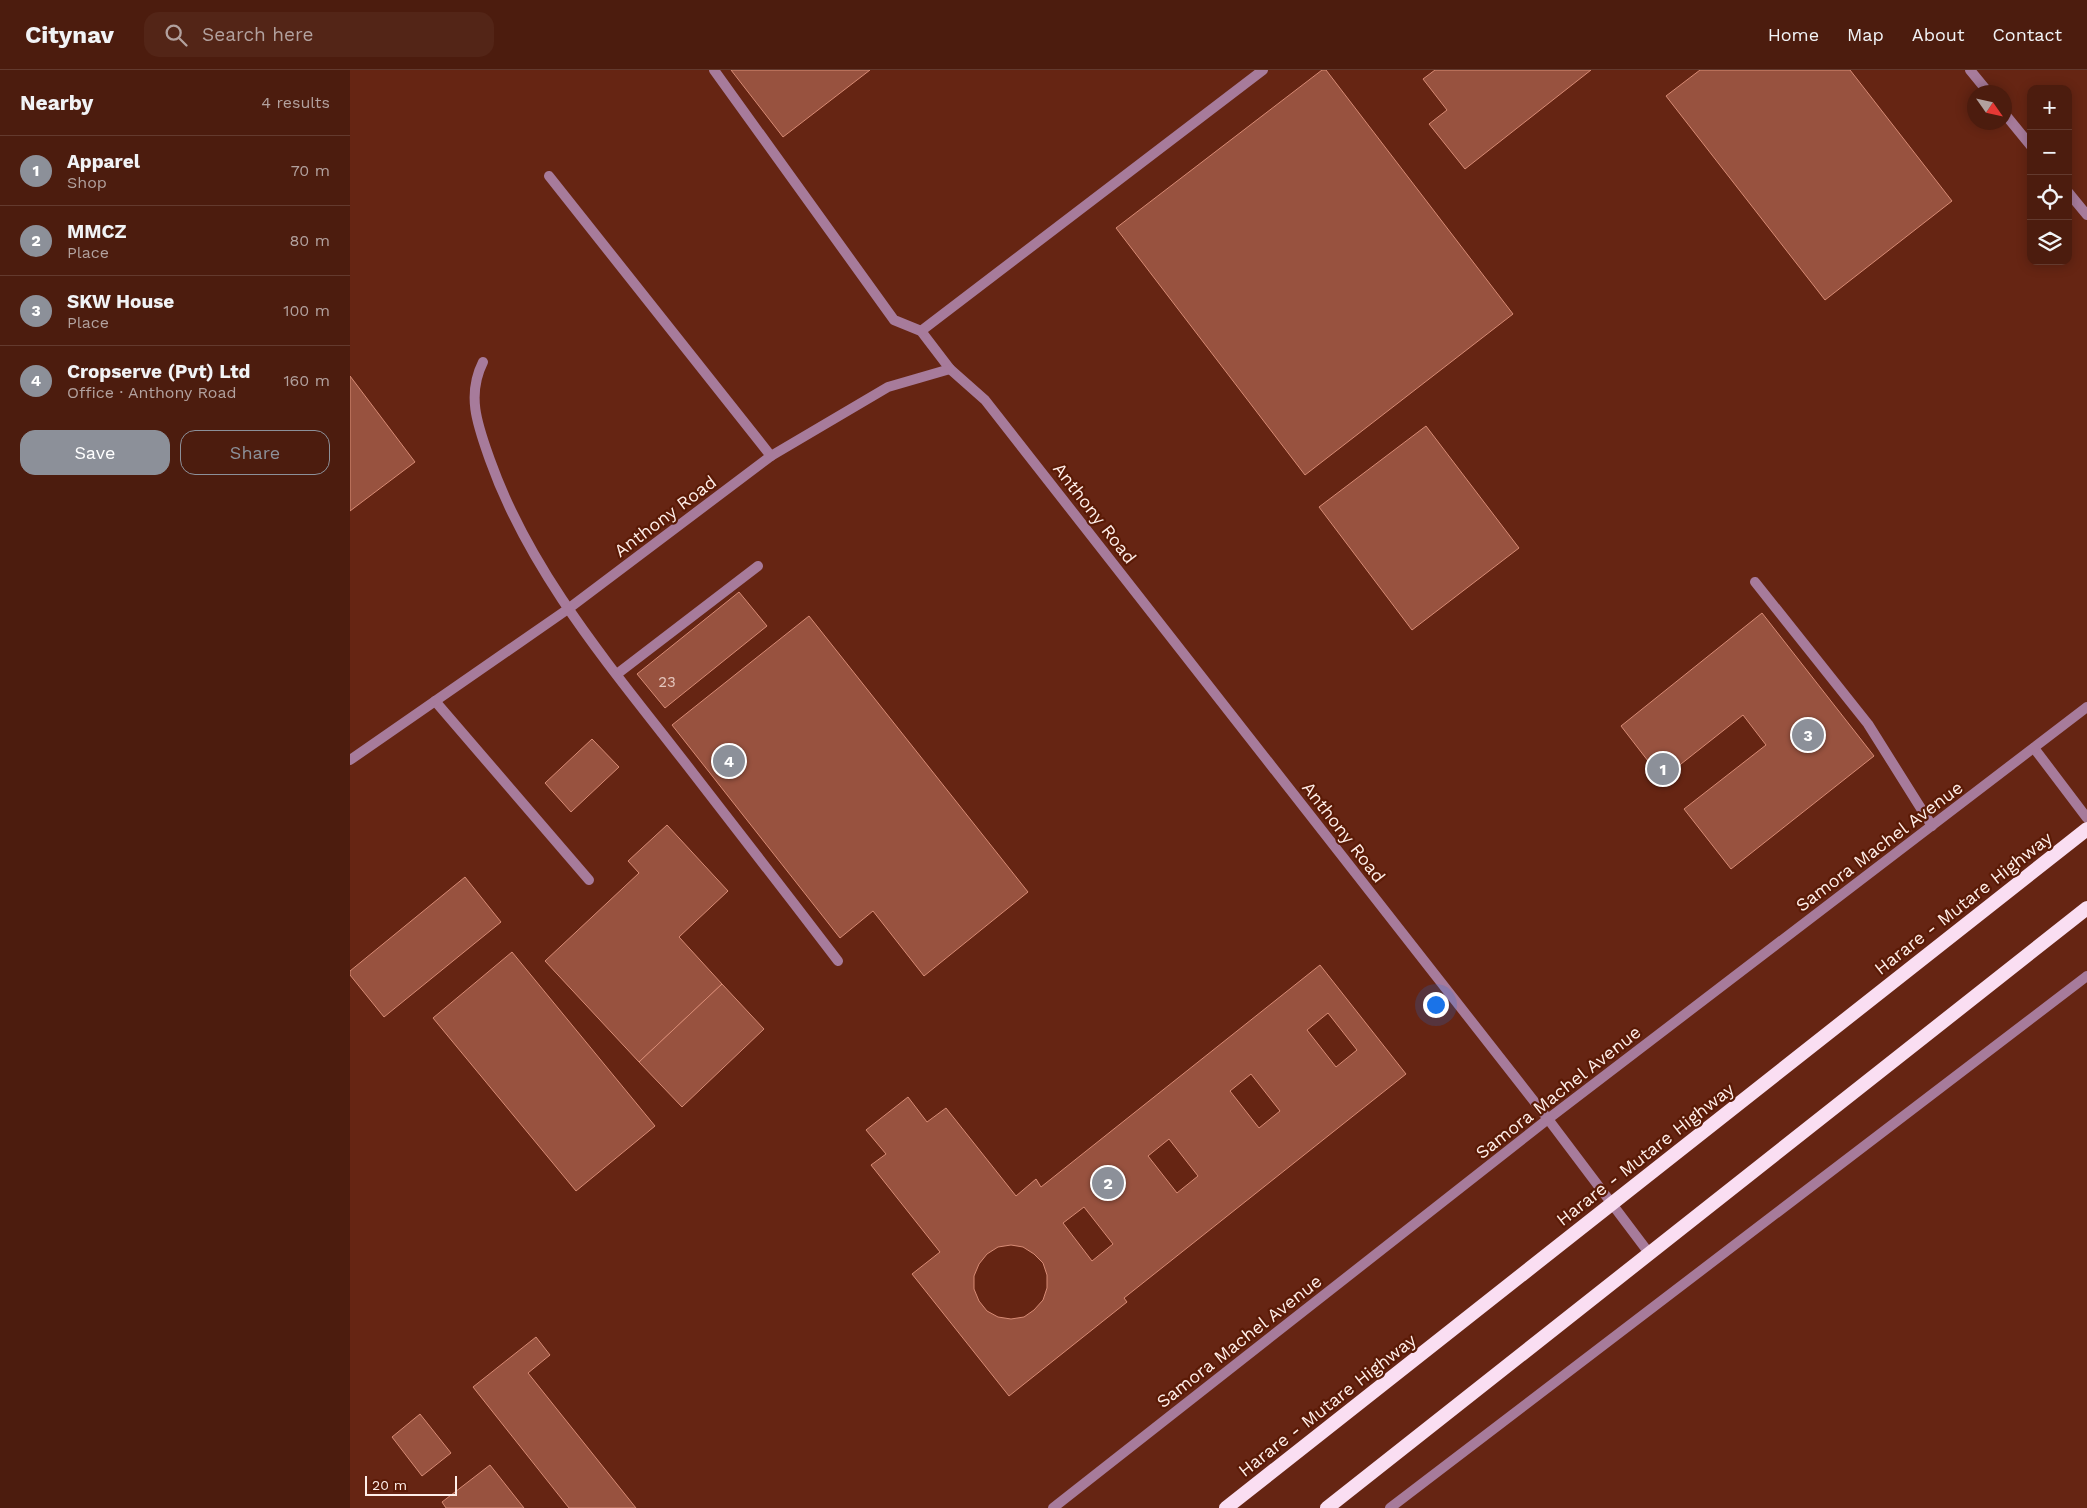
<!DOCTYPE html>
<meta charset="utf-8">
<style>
:root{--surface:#4c1c0e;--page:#532517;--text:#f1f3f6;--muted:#b2a19e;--line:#633a2e;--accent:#8c9099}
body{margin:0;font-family:"Work Sans",sans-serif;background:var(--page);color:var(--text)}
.controls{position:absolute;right:15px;top:15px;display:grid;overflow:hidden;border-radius:10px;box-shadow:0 2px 12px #0003}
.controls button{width:45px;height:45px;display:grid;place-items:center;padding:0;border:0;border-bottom:1px solid var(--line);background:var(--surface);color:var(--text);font:25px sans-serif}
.compass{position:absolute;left:1617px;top:15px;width:45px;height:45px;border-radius:50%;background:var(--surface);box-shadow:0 2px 12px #0003;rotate:124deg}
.scale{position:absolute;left:15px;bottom:12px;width:92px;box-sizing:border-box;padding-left:5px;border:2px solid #ffeee9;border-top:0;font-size:14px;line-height:18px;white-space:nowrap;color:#ffeee9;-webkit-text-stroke:4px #5a1a06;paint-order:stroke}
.you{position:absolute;left:1085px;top:934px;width:18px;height:18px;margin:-12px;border:4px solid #fff;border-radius:50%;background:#1a73e8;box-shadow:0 0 0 8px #1a73e833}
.badge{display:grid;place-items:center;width:32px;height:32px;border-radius:50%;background:var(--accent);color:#fff;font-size:16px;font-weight:700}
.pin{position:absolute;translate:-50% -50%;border:2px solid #fff;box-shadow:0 1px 5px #0006}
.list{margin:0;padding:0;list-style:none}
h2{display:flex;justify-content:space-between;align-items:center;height:65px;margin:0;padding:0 20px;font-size:21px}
h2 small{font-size:16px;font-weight:400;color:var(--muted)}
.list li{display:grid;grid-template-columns:32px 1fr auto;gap:15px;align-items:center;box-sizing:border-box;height:70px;padding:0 20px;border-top:1px solid var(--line)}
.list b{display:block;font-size:19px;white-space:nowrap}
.list p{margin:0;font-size:16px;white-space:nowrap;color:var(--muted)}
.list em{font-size:16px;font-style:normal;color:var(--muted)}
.actions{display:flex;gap:10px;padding:15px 20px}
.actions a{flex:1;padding:11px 0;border:1px solid var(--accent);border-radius:15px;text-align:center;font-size:18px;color:var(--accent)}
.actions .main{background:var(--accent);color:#fff}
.icon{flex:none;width:28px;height:28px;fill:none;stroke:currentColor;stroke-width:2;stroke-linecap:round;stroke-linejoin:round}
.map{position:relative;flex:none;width:1737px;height:1438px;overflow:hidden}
header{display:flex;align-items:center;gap:30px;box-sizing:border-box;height:70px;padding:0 25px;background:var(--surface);border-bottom:1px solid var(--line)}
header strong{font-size:24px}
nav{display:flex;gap:28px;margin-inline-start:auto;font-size:18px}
.search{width:350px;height:45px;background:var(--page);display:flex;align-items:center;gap:12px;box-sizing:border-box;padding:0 18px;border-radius:15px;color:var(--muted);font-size:19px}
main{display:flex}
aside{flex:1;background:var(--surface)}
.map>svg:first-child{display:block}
.building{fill:#98523f;stroke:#d78b75;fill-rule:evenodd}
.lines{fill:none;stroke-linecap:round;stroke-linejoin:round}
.service{stroke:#a77b9b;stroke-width:10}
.minor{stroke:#a77b9b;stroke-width:10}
.trunk{stroke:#fadef2;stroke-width:14}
.labels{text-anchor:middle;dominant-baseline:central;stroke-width:4.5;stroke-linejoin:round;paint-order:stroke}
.number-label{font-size:15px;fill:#e5c7be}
.street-label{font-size:18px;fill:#ffeee9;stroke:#5a1a06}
</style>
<header>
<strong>Citynav</strong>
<div class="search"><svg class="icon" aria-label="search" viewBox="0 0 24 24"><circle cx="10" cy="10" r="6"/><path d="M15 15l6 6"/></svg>Search here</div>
<nav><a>Home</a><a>Map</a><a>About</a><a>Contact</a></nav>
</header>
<main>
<aside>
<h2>Nearby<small>4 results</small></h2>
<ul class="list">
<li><span class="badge">1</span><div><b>Apparel</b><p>Shop</p></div><em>70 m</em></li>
<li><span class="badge">2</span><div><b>MMCZ</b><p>Place</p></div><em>80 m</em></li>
<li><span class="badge">3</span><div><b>SKW House</b><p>Place</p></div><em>100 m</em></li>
<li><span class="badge">4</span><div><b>Cropserve (Pvt) Ltd</b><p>Office · Anthony Road</p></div><em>160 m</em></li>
</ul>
<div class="actions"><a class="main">Save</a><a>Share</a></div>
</aside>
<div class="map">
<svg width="1737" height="1438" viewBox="0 0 1737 1438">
<rect width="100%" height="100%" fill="#662513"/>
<!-- building -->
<g class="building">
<polygon points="381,0 520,0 433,67"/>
<polygon points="972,0 976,0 1163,244 955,405 766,158"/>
<polygon points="1085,0 1241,0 1115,99 1079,54 1097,40 1073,9"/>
<polygon points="1350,0 1500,0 1602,131 1475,230 1316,26"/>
<polygon points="0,306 65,392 0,441"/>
<polygon points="1076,356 1169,478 1062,560 969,437"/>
<polygon points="389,522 417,556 315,638 287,604"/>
<polygon points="1412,543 1524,686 1381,799 1334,739 1416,675 1393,645 1312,709 1271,656"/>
<polygon points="459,546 678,822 574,906 523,841 490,868 322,655"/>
<polygon points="242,669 269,697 221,742 195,713"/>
<polygon points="317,755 378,821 329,867 372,914 289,992 195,891 289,803 278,791"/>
<polygon points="115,807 151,852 34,947 0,905 0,901"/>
<polygon points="162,882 305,1056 226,1121 83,948"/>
<path d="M970 895 1056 1004 774 1228 777 1232 659 1326 562 1204 590 1182 521 1095 536 1084 516 1060 558 1027 577 1052 596 1038 666 1126 686 1109 691 1117ZM978 943 1007 980 986 997 957 960ZM901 1004 930 1041 909 1058 880 1021ZM819 1069 848 1106 827 1123 798 1086ZM734 1137 763 1174 742 1191 713 1153ZM661 1175 673 1177 684 1184 693 1193 697 1205V1218L693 1230 684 1240 674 1247 661 1249 648 1247 637 1241 629 1231 624 1219V1206L629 1194 637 1184 648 1177Z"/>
<polygon points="372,914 414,959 332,1037 289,992"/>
<polygon points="186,1267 200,1285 178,1303 286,1438 219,1438 123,1317"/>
<polygon points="70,1344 101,1383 72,1406 42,1367"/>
<polygon points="140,1395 174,1438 96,1438 92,1432"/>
</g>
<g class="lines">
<!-- service -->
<g class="service">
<polyline points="364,0 544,250 571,261 600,299"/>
<polyline points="199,106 421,386"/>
<polyline points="571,261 913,0"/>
<path d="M133 292C116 326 128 356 140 390 182 508 267 604 343 703 391 765 440 828 488 891"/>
<polyline points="1405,512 1518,654 1582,756"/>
<polyline points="267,604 408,496"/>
<polyline points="85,631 239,810"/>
</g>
<!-- minor -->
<g class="minor">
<polyline points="1620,0 1638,22"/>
<polyline points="1654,43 1681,76"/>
<polyline points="1718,122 1737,145"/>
<polyline points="1684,678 1737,748"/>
<polyline points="0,690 218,539 421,386 538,317 600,299 635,330 1198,1049 1299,1183"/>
<polyline points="703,1438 1198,1049 1737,637"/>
<polyline points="1040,1438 1737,906"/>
</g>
<!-- trunk -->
<g class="trunk">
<polyline points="876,1438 1737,759"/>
<polyline points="977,1438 1737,838"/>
</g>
</g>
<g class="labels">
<!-- number labels -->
<g class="number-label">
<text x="317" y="612">23</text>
</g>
<!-- street labels -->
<g class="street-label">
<text transform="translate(745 443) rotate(52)">Anthony Road</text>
<text transform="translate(315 446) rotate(-37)">Anthony Road</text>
<text transform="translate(994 762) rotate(52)">Anthony Road</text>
<text transform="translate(1529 776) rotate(-37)">Samora Machel Avenue</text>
<text transform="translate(1613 833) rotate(-38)">Harare - Mutare Highway</text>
<text transform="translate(1208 1022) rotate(-38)">Samora Machel Avenue</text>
<text transform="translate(1295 1084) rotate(-38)">Harare - Mutare Highway</text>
<text transform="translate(889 1271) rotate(-38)">Samora Machel Avenue</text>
<text transform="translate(977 1335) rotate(-38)">Harare - Mutare Highway</text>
</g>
</g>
</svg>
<div class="controls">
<button>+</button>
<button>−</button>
<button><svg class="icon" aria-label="locate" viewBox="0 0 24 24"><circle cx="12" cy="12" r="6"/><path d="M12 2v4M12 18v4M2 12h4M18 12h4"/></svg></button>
<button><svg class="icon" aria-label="layers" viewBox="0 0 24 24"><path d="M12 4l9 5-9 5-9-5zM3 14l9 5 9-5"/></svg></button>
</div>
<svg class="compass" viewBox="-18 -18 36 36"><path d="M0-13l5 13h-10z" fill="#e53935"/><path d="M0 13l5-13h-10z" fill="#b2a19e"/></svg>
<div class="scale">20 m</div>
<div class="you"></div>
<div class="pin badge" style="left:1313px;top:699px">1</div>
<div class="pin badge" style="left:758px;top:1113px">2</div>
<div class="pin badge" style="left:1458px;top:665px">3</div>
<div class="pin badge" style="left:379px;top:691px">4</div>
</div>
</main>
